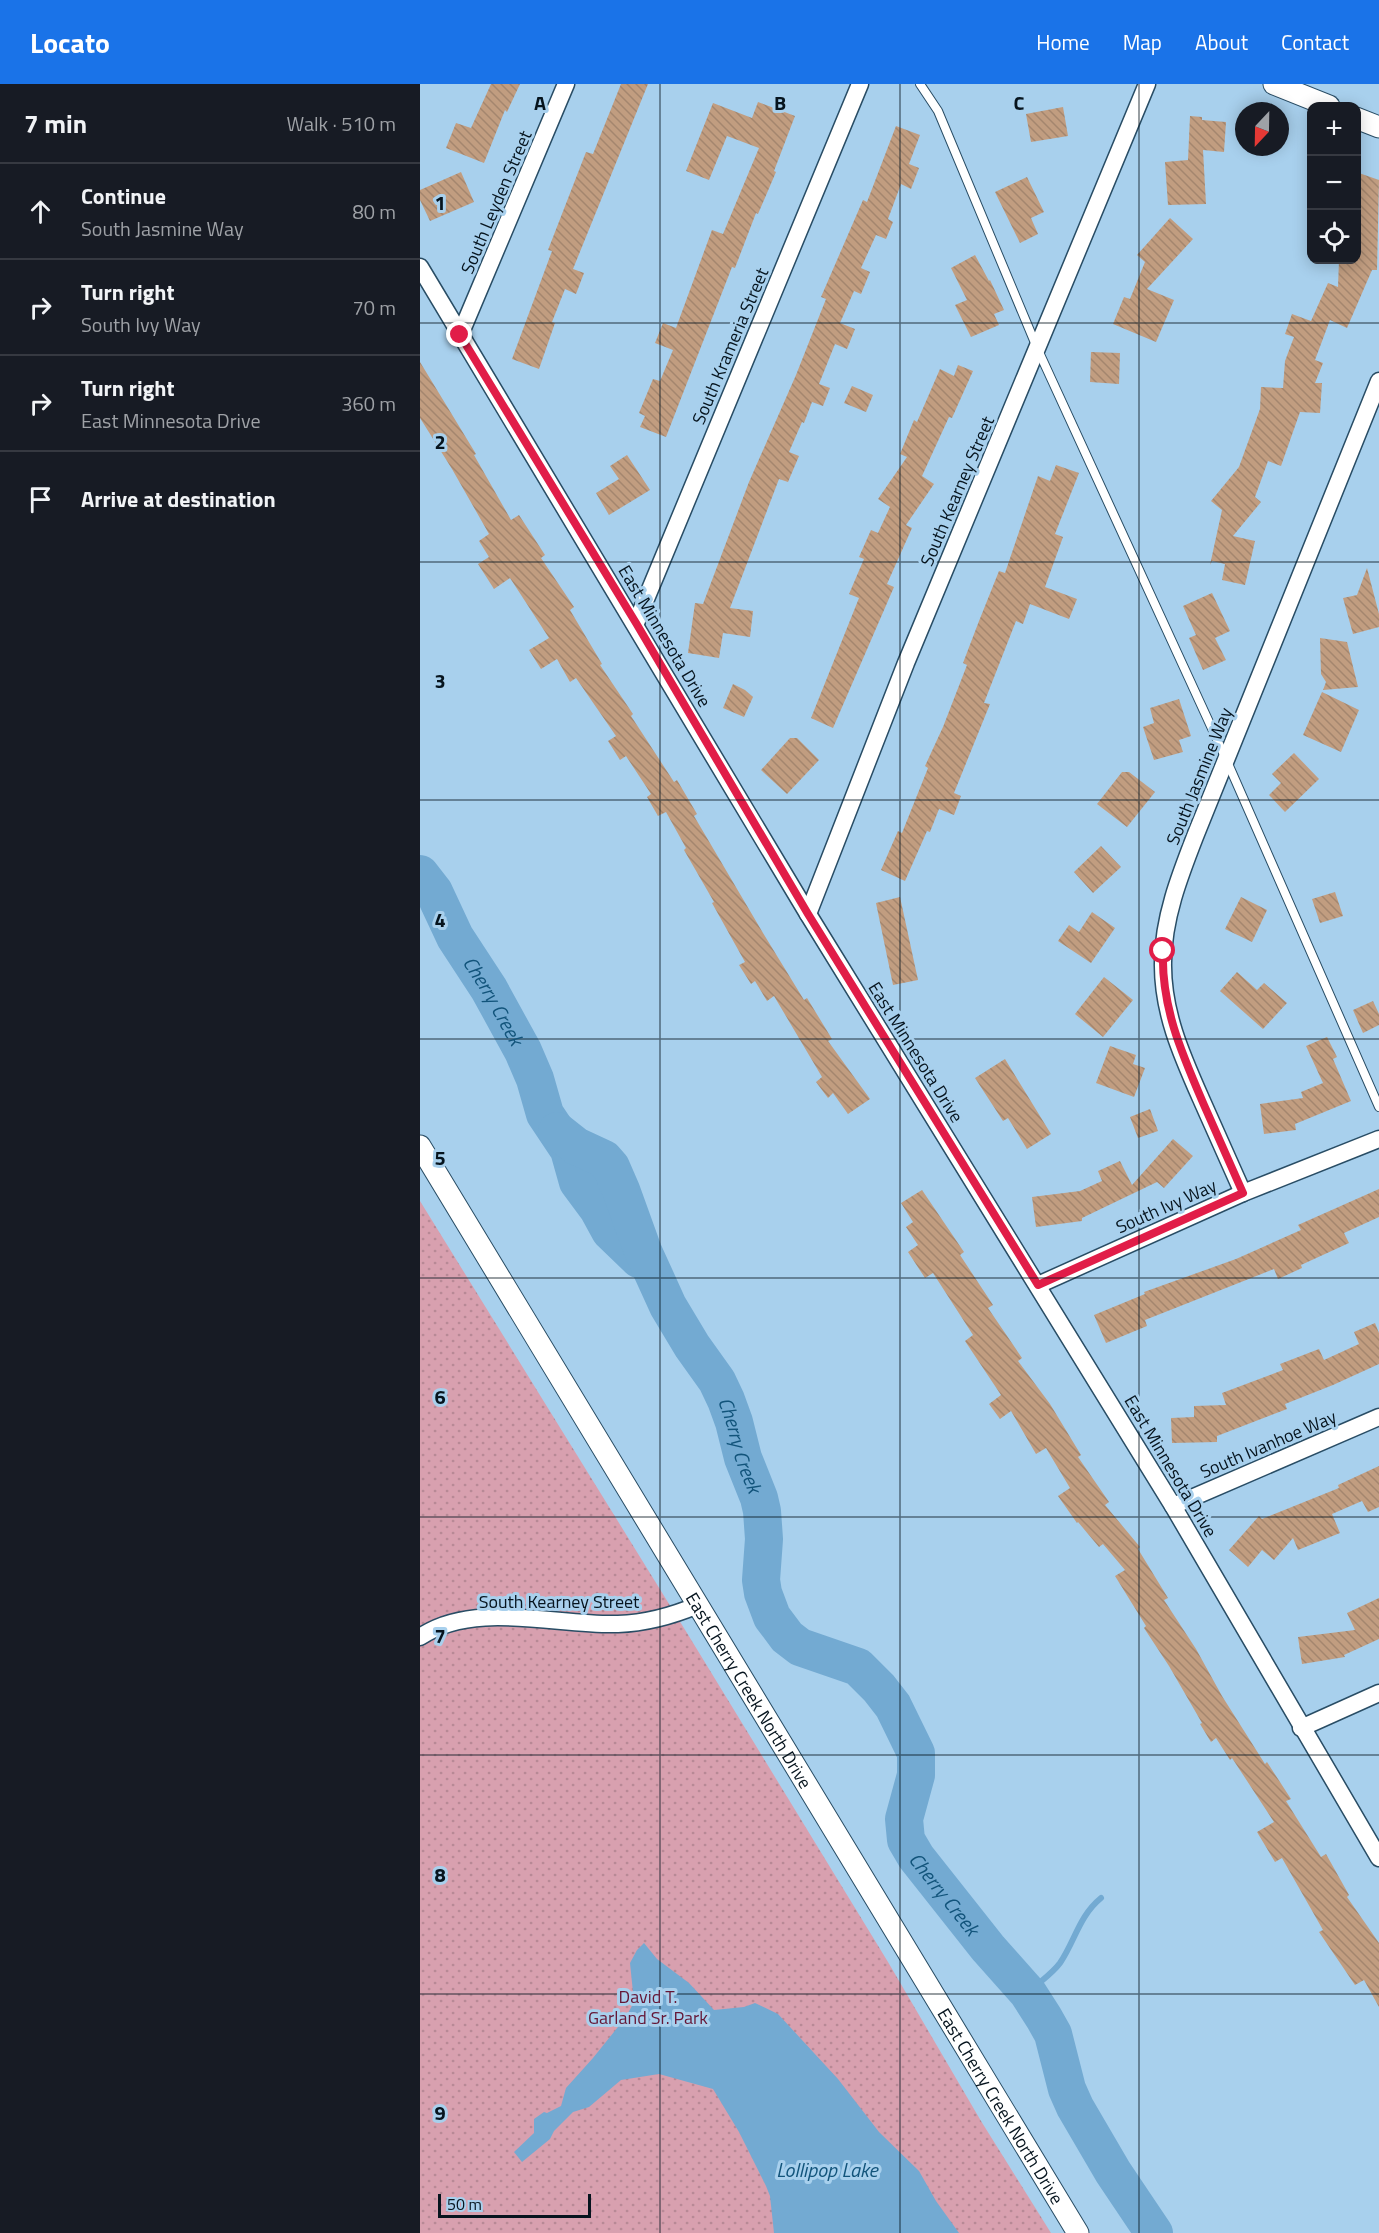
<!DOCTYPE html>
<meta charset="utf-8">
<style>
:root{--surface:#171b24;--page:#20242c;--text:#f1f3f6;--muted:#9ea1a6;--line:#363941;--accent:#1a73e8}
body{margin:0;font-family:"Titillium Web",sans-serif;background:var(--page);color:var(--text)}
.controls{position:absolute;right:18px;top:18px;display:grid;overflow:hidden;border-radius:12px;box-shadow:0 3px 15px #0003}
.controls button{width:54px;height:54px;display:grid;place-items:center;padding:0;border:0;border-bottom:2px solid var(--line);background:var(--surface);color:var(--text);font:30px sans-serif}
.compass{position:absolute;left:815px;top:18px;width:54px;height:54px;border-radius:50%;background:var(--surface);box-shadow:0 3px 15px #0003;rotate:202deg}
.scale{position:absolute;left:18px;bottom:15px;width:153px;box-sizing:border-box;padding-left:6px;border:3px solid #06141e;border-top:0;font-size:16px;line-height:21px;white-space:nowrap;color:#06141e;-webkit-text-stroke:4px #a8d0ed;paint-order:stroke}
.stop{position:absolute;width:18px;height:18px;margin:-14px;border:4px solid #e11d48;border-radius:50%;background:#fff}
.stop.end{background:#e11d48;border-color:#fff;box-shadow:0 2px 6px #0008}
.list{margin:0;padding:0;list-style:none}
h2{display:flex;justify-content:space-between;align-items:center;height:78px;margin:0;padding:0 24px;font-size:26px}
h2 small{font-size:20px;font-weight:400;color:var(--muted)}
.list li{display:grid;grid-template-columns:39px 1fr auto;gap:18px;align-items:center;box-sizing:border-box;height:96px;padding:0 24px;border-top:2px solid var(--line)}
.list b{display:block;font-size:22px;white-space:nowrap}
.list p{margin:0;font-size:20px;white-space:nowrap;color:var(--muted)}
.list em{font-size:20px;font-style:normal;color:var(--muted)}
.icon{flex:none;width:33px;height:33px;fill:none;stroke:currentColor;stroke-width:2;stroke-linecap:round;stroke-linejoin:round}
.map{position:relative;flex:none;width:959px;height:2149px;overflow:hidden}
header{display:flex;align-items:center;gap:36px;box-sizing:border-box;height:84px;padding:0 30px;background:var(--accent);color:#fff}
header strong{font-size:28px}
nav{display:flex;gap:33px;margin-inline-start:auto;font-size:21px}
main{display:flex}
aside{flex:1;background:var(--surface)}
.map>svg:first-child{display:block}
.park{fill:url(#park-dots)}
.water{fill:#73aad2}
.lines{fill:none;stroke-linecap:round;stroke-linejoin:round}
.stream{stroke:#73aad2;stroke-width:6}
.river{stroke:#73aad2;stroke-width:38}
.building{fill:url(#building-back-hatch)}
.service-casing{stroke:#294d65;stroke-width:10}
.minor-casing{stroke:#294d65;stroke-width:19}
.tertiary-casing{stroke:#294d65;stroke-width:23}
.service{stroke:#fff;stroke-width:8}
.minor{stroke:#fff;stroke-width:16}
.tertiary{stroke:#fff;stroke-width:21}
.route{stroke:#e11d48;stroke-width:8}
.grid{fill:none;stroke:#06141e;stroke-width:1.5;stroke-opacity:0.55}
.labels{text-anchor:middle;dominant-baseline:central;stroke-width:6;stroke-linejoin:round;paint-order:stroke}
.street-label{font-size:18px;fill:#06141e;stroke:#a8d0ed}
.park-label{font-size:18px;fill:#641736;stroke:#a8d0ed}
.water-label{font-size:20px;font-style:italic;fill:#12547b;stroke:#a8d0ed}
.grid-label{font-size:20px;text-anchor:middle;font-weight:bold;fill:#06141e;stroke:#a8d0ed;stroke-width:6;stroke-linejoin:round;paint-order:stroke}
</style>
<header>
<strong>Locato</strong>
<nav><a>Home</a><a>Map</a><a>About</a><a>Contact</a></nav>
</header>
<main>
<aside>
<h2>7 min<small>Walk · 510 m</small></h2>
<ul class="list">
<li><svg class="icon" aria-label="ahead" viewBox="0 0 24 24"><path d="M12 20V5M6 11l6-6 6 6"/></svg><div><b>Continue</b><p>South Jasmine Way</p></div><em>80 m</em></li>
<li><svg class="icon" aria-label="right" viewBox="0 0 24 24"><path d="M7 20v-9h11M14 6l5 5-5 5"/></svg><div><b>Turn right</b><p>South Ivy Way</p></div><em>70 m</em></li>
<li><svg class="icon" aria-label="right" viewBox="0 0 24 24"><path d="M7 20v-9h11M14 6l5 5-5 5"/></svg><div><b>Turn right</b><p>East Minnesota Drive</p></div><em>360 m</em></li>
<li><svg class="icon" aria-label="arrive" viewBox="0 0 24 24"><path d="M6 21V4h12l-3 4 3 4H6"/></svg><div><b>Arrive at destination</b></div></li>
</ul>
</aside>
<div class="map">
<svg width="959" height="2149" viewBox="0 0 959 2149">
<defs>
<pattern id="park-dots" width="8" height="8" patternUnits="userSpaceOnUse" patternTransform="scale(1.5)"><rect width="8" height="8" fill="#d8a0af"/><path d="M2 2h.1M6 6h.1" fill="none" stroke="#b88996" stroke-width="1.8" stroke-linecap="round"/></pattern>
<pattern id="building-back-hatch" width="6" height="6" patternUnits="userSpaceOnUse" patternTransform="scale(1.5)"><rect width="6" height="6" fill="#c19d80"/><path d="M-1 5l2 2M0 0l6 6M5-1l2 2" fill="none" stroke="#a4866e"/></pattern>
</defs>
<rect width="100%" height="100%" fill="#a8d0ed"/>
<!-- park -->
<polygon class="park" points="0,1117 267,1549 468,1878 561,2037 631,2149 0,2149"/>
<!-- water -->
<polygon class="water" points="224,1859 237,1875 269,1899 294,1926 324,1923 335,1919 358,1930 418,1995 459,2048 499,2087 516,2117 539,2149 354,2149 350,2112 346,2102 319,2048 293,2005 239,1990 201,1996 169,2023 153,2028 134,2047 130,2055 102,2078 94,2068 114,2049 114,2035 124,2028 127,2029 141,2022 146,2004 173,1974 206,1933 214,1918 210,1879 217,1866"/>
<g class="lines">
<!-- stream -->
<path class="stream" d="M608 1909C618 1899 632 1890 640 1879 655 1857 659 1832 681 1814"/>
<!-- river -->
<g class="river">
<path id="s1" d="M0 790 14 808 35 853 69 905 103 967 115 995 125 1030 149 1066 158 1098 178 1125 190 1147 219 1175"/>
<path id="s2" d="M137 1047 156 1062 184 1075 191 1083 201 1106 223 1167 248 1222 272 1262 297 1297 306 1316 314 1338 323 1374 339 1414 342 1427 344 1455 341 1496 343 1509 352 1533 367 1553 380 1563 438 1583 459 1604 473 1622 496 1669V1691L484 1735 486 1756 496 1773 568 1864 608 1909 624 1934 633 1950 647 2005 655 2023 693 2088 734 2149"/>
</g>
</g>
<!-- building -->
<g class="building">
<polygon points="71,0 100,0 87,28 85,26 64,79 26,64 36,39 51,44"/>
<polygon points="201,0 228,0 153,185 164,189 156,210 145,205 132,238 135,239 119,285 92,275 132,167 128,166 166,68 173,70"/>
<polygon points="338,18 375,32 354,87 356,88 338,130 336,129 315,184 312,183 246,353 220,343 225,332 219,329 233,295 240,297 253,266 235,259 243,239 256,244 292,146 303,150 339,64 307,52 289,96 266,87 293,19 332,34"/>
<polygon points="643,23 648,52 611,58 606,30"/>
<polygon points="770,32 782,33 782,36 806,38 804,68 783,66 786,120 748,121 745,78 768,76"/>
<polygon points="476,42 500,51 489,80 499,84 491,105 481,100 468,135 473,138 466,155 456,151 441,184 450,188 441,210 434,207 420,239 435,245 427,265 415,260 399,300 410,304 403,322 392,318 384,339 382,338 369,368 379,372 368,398 359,395 310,524 333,527 330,553 303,549 299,574 268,569 275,519 283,520 329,398 376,291 406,215 401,213 443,116 447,118"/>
<polygon points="41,88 54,118 10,137 0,116 0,106"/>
<polygon points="936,88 959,96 957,186 952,186 927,244 910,236 895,276 903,279 895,299 902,299 900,329 880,328 861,382 848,377 835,413 841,418 813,452 835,457 825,501 802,496 805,480 792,477 790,481 802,426 791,417 819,383 840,325 841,303 863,304 865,277 874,253 865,250 872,230 891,237 908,199 918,203 919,176 936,176"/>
<polygon points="607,93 624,128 611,134 618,150 600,159 575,108"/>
<polygon points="750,134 773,155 727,205 754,216 736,258 693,240 704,213 710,215 725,178 717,171"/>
<polygon points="555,171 569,197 570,196 584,226 574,230 579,241 551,253 535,221 547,216 531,184"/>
<polygon points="671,268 700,269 699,300 670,298"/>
<polygon points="0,278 56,370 54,371 91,436 99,431 125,471 121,474 154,523 150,526 182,580 180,581 213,630 211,632 254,698 257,696 277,730 274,732 343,849 384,916 387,914 412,955 408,957 450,1015 428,1030 413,1009 408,1014 396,998 402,993 354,912 347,917 335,897 331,900 319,881 325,878 292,819 294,818 264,766 266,764 246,728 238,732 227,713 231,710 206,672 200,676 188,657 196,652 156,594 150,598 137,575 121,585 109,566 129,554 90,494 74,505 58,480 69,473 59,457 69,450 32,385 0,334"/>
<polygon points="538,281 553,287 532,334 529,333 502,392 514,400 486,441 492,444 467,500 474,503 413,644 391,634 439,514 429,510 444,475 439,473 451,446 458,449 470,423 458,415 487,373 480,370 494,336 497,338 520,285 534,292"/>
<polygon points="432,302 453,311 446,328 424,319"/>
<polygon points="207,371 230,406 189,431 176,409 199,395 190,382"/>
<polygon points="636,381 659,389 635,450 643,453 625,503 657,515 649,535 610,520 603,540 596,537 564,619 570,620 534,709 541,712 534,731 519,725 510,748 507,747 485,797 461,786 478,747 482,749 508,684 505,682 523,643 547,581 543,579 559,537 579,487 585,489 618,392 630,397"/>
<polygon points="947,484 959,530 959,543 933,550 923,514 937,511"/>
<polygon points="792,509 810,547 795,554 806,576 783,586 769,554 776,551 763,522"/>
<polygon points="900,554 927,558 938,603 903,606 906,598 901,590"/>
<polygon points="313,600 325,606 333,613 324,633 303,624"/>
<polygon points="902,608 939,626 921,668 883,651"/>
<polygon points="759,615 771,652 759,656 763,668 734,676 723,643 734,639 730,624"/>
<polygon points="370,654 377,654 399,676 367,710 341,686"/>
<polygon points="874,669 899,695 865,728 849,711 861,699 852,690"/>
<polygon points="702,688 709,688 735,708 707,743 677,720"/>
<polygon points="681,762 701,783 673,809 654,788"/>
<polygon points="915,808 923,832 900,839 892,815"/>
<polygon points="480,813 498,896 473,901 456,819"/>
<polygon points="821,813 847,826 832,858 805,845"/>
<polygon points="672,828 695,844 671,879 638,857 649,841 659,848"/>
<polygon points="817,888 837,906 844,899 867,919 843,945 800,907"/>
<polygon points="684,893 713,916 683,953 655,930"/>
<polygon points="953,917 959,930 959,941 943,949 933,926"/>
<polygon points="907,953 917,973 913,975 931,1017 875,1040 876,1046 844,1050 840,1020 883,1014 881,1008 903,999 886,962"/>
<polygon points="690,962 716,971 713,980 725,984 714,1013 676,999"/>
<polygon points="585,975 631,1050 607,1065 588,1034 583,1037 555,994"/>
<polygon points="730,1025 738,1047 718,1054 710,1033"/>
<polygon points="753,1055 773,1072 744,1104 737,1098 662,1134 662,1137 616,1143 612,1113 660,1107 682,1097 678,1087 700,1077 712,1101"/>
<polygon points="959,1105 959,1133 924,1149 929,1159 881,1181 882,1184 858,1195 854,1185 725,1236 727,1242 686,1259 674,1231 725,1210 724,1208 816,1175 881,1146 878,1141"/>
<polygon points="502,1106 544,1168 540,1171 573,1221 568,1224 602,1274 598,1277 630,1320 661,1371 658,1373 689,1418 685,1421 720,1463 718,1465 748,1514 744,1516 776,1565 802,1612 845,1680 847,1678 871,1715 866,1717 901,1773 906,1770 929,1811 927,1813 959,1859 959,1923 944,1896 935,1901 899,1848 903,1846 862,1774 855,1778 837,1748 854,1738 812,1674 810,1676 796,1654 791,1658 780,1640 782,1639 749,1582 724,1544 726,1542 695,1492 705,1486 683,1460 679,1463 658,1438 657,1439 638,1412 650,1404 626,1364 616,1370 591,1327 580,1335 569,1320 581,1311 545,1257 553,1251 513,1189 505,1194 488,1168 498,1161 486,1143 493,1138 481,1119"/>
<polygon points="955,1239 959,1249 959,1280 913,1301 865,1320 867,1325 797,1352 797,1358 752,1359 751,1334 774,1333 774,1322 806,1321 802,1309 863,1286 860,1280 899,1265 904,1276 939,1260 934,1248"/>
<polygon points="959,1382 959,1423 948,1428 942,1417 912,1430 920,1449 878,1466 873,1454 854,1476 842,1466 828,1483 809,1466 839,1432 842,1435 919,1404 918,1401"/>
<polygon points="959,1514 959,1555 924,1571 925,1573 882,1580 878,1553 935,1546 927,1529"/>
</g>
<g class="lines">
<defs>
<polyline id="service" points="500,0 518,27 618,266 806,675 959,1023"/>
<g id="minor">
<polyline points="0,183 388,830 753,1422 959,1774"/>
<polyline points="40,251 146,0"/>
<polyline points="216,539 440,0"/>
<polyline points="388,830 486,579 727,0"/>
<path d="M823 1109C809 1078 796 1048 782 1017 762 972 742 928 743 878 743 834 760 791 776 750L959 297"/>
<polyline points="618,1201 823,1109 959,1055"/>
<polyline points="753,1422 959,1333"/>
<path d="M0 1553C54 1516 137 1542 198 1540 227 1539 252 1532 278 1521"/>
<polyline points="881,1644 959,1609"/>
</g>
<g id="tertiary">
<polyline points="854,0 909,22"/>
<polyline points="936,34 959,43"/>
<path id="s3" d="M0 1062 658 2149"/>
</g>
</defs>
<!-- service casing -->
<use href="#service" class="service-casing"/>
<!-- minor casing -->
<use href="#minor" class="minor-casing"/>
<!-- tertiary casing -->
<use href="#tertiary" class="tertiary-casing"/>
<!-- service -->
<use href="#service" class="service"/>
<!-- minor -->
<use href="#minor" class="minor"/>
<!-- tertiary -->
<use href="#tertiary" class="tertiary"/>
</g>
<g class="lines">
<!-- route -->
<path class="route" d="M40 251 216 539 388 830 618 1201 823 1109C810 1079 797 1050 784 1021 762 970 741 923 743 867"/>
</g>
<!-- grid -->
<path class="grid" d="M240 0V2149M480 0V2149M719 0V2149M0 239H959M0 478H959M0 716H959M0 955H959M0 1194H959M0 1433H959M0 1671H959M0 1910H959"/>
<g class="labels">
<!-- street labels -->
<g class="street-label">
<text transform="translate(76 118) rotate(-67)">South Leyden Street</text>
<text transform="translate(310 262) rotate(-67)">South Krameria Street</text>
<text transform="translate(537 407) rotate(-67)">South Kearney Street</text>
<text transform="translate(245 552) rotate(59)">East Minnesota Drive</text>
<text transform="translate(779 692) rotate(-68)">South Jasmine Way</text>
<text transform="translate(496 968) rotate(58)">East Minnesota Drive</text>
<text transform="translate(746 1122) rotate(-24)">South Ivy Way</text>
<text transform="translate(848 1360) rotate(-23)">South Ivanhoe Way</text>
<text transform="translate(751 1382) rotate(59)">East Minnesota Drive</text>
<text x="139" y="1517">South Kearney Street</text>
<text stroke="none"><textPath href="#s3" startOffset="636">East Cherry Creek North Drive</textPath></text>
<text stroke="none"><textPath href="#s3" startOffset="1122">East Cherry Creek North Drive</textPath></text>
</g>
<!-- park labels -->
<g class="park-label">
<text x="228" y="1912">David T.<tspan x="228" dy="21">Garland Sr. Park</tspan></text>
</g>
<!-- water labels -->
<g class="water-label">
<text stroke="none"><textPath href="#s1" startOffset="147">Cherry Creek</textPath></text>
<text stroke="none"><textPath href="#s2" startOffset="374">Cherry Creek</textPath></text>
<text stroke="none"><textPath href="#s2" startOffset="914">Cherry Creek</textPath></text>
<text x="407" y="2085">Lollipop Lake</text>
</g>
</g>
<g class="grid-label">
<text x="120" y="26">A</text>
<text x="360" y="26">B</text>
<text x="599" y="26">C</text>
<text x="20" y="126">1</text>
<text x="20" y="365">2</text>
<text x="20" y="604">3</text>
<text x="20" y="843">4</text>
<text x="20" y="1081">5</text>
<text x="20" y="1320">6</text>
<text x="20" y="1559">7</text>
<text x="20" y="1798">8</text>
<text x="20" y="2036">9</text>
</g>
</svg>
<div class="controls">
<button>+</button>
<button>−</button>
<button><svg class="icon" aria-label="locate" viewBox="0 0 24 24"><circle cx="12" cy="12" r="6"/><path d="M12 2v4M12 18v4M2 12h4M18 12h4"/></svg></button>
</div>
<svg class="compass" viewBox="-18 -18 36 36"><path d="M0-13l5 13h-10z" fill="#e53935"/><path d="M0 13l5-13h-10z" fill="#9ea1a6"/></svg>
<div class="scale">50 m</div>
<div class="stop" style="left:743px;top:867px"></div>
<div class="stop end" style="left:40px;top:251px"></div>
</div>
</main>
